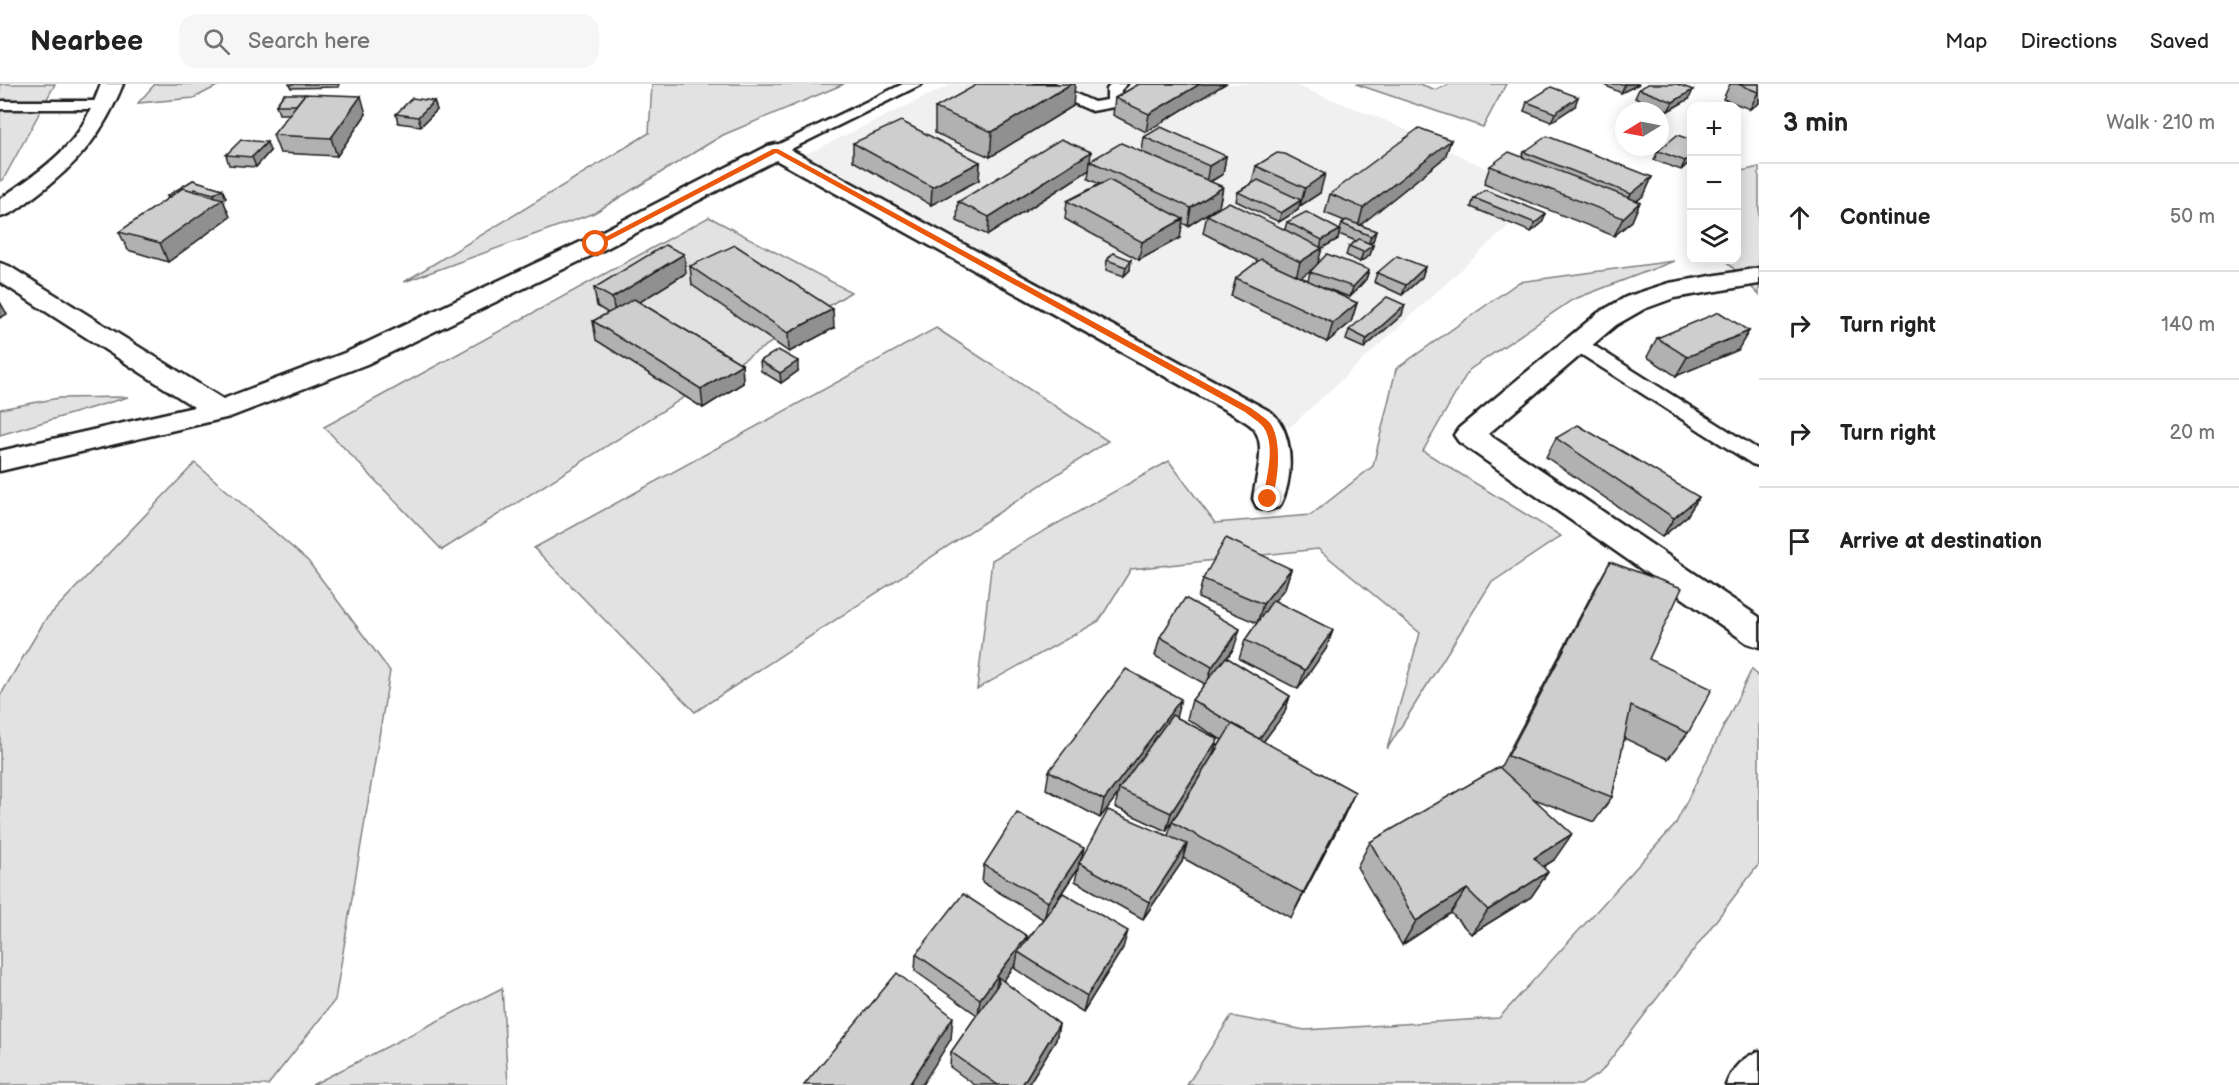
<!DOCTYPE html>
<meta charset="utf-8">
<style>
:root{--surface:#fff;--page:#f6f6f6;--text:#222;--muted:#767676;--line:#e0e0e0}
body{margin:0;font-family:"Balsamiq Sans",sans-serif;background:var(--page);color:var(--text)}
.controls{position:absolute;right:18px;top:18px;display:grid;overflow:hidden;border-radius:12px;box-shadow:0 3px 15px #0003}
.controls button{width:54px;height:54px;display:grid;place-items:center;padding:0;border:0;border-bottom:2px solid var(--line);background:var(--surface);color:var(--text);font:30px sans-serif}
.compass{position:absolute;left:1615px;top:18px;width:54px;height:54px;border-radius:50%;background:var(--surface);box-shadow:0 3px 15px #0003;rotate:260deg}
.stop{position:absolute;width:18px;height:18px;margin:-14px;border:4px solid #ea580c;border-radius:50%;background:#fff}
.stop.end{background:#ea580c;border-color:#fff;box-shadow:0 2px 6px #0008}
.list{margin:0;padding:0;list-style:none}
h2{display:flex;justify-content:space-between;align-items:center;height:78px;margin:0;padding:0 24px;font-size:26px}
h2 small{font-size:20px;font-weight:400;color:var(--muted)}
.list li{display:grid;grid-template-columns:39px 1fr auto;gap:18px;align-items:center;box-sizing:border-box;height:108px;padding:0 24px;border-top:2px solid var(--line)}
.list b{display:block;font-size:22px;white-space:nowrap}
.list em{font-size:20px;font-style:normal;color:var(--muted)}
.icon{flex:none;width:33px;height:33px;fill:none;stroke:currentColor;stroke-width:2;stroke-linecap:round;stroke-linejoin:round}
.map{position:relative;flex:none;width:1759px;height:1001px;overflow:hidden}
header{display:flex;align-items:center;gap:36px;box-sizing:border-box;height:84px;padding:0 30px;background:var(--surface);border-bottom:2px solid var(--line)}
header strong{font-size:28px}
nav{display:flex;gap:33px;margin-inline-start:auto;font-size:21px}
.search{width:420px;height:54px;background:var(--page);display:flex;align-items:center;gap:15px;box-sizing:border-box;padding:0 21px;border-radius:18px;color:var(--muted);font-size:22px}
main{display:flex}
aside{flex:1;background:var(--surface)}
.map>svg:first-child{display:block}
.built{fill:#f0f0f0}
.green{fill:#e2e2e2;stroke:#7f7f7f;stroke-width:1.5}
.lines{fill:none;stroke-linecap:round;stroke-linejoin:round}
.service-casing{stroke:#1c1c1c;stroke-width:5}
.minor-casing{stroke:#1c1c1c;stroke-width:5}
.secondary-casing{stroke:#1c1c1c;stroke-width:5}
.service{fill:#fff;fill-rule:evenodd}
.minor{fill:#fff;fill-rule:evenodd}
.secondary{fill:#fff;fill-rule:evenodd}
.wall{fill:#b1b1b1;stroke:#1c1c1c;stroke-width:1.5;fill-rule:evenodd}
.shaded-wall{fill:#909090;stroke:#1c1c1c;stroke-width:1.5}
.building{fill:#cecece;stroke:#1c1c1c;stroke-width:1.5}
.route{fill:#ea580c}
</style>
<header>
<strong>Nearbee</strong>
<div class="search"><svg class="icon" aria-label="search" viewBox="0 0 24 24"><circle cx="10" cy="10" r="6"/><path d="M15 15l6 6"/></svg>Search here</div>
<nav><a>Map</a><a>Directions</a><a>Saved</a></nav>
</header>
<main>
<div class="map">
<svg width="1759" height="1001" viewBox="0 0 1759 1001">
<rect width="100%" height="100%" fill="#fff"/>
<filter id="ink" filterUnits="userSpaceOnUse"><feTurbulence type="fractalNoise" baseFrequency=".0167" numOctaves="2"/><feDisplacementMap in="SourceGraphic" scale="12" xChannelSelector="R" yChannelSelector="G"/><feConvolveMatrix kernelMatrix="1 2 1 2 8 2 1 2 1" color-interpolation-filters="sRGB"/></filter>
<g filter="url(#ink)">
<!-- built -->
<polygon class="built" points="952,0 1292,0 1385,36 1542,111 1289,344 798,74"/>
<!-- green -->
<g class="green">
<polygon points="0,0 55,0 3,96 0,97"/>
<polygon points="155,0 221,0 194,14 138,19"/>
<polygon points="652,0 844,0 723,51 594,129 404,198 649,49"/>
<polygon points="1356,0 1420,0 1436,6 1450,0 1506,0 1483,43"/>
<polygon points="1759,83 1759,211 1725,176 1736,176 1737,88"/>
<polygon points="709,133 851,208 442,466 324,343"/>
<polygon points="1674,177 1572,216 1469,286 1423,367 1561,452 1491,499 1387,665 1420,549 1318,465 1131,485 1099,537 977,605 992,476 1169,377 1215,439 1311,431 1373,382 1396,285 1519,198"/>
<polygon points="936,244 1108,357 695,628 534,464"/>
<polygon points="128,313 0,351 0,325 59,314"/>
<polygon points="195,379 308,477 390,587 335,916 268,1001 0,1001 0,612 45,536"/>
<polygon points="1752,585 1759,594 1759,780 1601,988 1581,1001 1187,1001 1231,932 1305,946 1499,934 1675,741"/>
<polygon points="502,904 508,1001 312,1001"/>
</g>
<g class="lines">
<defs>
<g id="service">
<polygon points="903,0 922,0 781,70 771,70 768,67 771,64"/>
<polygon points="1035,0 1054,0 1094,18 1107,16 1107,5 1111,0 1127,0 1121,6 1119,22 1092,27 1037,3"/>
<polygon points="0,17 104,17 111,21 104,25 0,25"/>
<polygon points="1578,254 1585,256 1759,366 1759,382 1752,380 1571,264 1569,260 1571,256"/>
</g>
<g id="minor">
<path d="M101 0H123C103 50 78 80 35 112 24 120 14 130 0 133V115C27 96 60 75 79 47 88 33 95 16 101 0Z"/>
<path d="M776 60 784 62 1271 328C1295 348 1294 398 1279 423L1268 426 1257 423 1253 415C1255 396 1266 366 1256 348 1253 341 1244 337 1238 333L776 76 605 165 367 280 230 333 0 387V367L194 323 0 198V179L9 182 223 315 347 268 587 155 768 62Z"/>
<polygon points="1759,184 1759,200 1674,214 1644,225 1616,241 1488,350 1759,533 1759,563 1747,559 1459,358 1454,351 1459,344 1598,229 1626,213 1669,199"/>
</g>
<path id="secondary" d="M1759 967V1001H1726C1733 983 1741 975 1759 967Z"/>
</defs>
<!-- service casing -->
<use href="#service" class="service-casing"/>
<!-- minor casing -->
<use href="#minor" class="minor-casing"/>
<!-- secondary casing -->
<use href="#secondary" class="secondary-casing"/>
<!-- service -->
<use href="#service" class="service"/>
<!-- minor -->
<use href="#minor" class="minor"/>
<!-- secondary -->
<use href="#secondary" class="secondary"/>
</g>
<!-- wall -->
<g class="wall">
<polygon points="289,0 339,0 338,3 291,4"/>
<polygon points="1139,0 1225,0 1146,48 1113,31 1115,14"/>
<polygon points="1607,0 1639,0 1621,9 1606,2"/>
<polygon points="1730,0 1759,0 1759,19 1750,25 1723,15"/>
<polygon points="1639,5 1689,15 1668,27 1635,14"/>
<polygon points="284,10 366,30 337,72 280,69 273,51 290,30 279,30 276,21"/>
<polygon points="434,17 437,26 421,42 398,39 396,30"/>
<polygon points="1527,18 1575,22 1551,38 1524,27"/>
<polygon points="1073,22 990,73 935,49 935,24"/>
<polygon points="1144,53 1226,72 1223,90 1210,98 1223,103 1219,122 1188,142 1182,139 1180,154 1139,176 1065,135 1067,117 1100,100 1088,95 1089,86 988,151 957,137 958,118 1090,77 1142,68"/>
<path d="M1451 56 1445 73 1360 141 1376 147 1373 157 1370 160 1373 161 1370 171 1360 178 1346 171 1349 162 1356 157 1339 150 1338 155 1322 164 1317 180 1369 186 1366 195 1350 213 1319 202 1357 219 1351 238 1327 258 1231 212 1236 194 1258 177 1203 149 1207 131 1285 145 1287 138 1340 146 1342 140 1345 137 1325 129 1330 110ZM1313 184 1310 188 1308 196 1300 193Z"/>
<polygon points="853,59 980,78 979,96 931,121 853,77"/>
<polygon points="270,67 256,83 229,81 226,71"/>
<polygon points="1658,67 1692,76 1681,86 1654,76"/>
<polygon points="1524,68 1652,93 1644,111 1637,117 1640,118 1632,137 1614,152 1484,100 1490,82 1522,73"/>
<polygon points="1256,82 1320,109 1300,122 1299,121 1298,126 1279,138 1236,117 1238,108 1252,99"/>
<polygon points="193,96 222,105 226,114 223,116 230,133 168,178 128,166 119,148 168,114 167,112"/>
<polygon points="1474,114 1546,130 1542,139 1531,148 1471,123"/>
<polygon points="1113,169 1130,186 1124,192 1106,186 1107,176"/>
<polygon points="690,182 834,244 789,268 692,201"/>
<polygon points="1425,183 1422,193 1402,211 1374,198 1377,189"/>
<polygon points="686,189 639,218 742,280 743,299 703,324 596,256 593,237 608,229 597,222 594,204"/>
<polygon points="1402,231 1364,264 1346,256 1349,246"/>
<polygon points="1657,254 1738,266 1676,292 1647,273"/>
<polygon points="760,277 798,287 781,299 761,287"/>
<polygon points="1556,354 1699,413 1687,432 1662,453 1546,373"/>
<polygon points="1610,478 1649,575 1688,649 1668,675 1624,654 1612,713 1594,738 1532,714 1554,776 1543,783 1548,788 1531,813 1471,850 1451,829 1402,861 1357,783 1370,758 1500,684 1594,506"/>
<polygon points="1291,485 1285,504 1274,517 1333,546 1326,565 1298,605 1239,575 1245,556 1257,539 1198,514 1203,495"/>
<polygon points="1160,553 1234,564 1227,574 1290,612 1284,630 1263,658 1355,708 1343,734 1291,834 1183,774 1182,778 1143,835 1075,797 1078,784 1054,821 1123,864 1083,928 1015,885 1016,880 1003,897 1059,940 1056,956 1028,1001 975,1001 950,983 951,968 977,931 915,887 916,870 1027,852 1026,857 1043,835 982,798 984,781 1081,776 1168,752 1172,738 1206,682 1166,747 1115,723 1118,710 1100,734 1046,705 1049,687 1176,633 1218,655 1212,673 1222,656 1187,635 1192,616 1205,600 1155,572"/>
</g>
<!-- shaded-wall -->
<g class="shaded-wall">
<polygon points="1071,0 1075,0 1073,22 990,73 992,48"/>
<polygon points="1200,0 1225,0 1146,48 1149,30"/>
<polygon points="1625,0 1639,0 1621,9"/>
<polygon points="1693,6 1689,15 1668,27 1673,18"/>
<polygon points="1759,7 1759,19 1750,25 1758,8"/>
<polygon points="361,12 366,30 337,72 331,54"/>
<polygon points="1578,13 1575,22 1551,38 1555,29"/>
<polygon points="434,17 437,26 421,42 418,33"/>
<polygon points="1451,56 1445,73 1358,143 1363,124"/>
<polygon points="267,58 270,67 256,83 252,73"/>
<polygon points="1091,68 1089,86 988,151 989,133"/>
<polygon points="1692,71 1692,76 1681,86 1685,77"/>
<polygon points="1226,72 1223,90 1206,100 1209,82"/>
<polygon points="980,78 979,96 931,121 932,103"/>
<polygon points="1325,90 1320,109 1300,122 1305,104"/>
<polygon points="1652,93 1644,111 1622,129 1631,110"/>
<polygon points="1223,103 1219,122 1188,142 1191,124"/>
<polygon points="222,105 226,114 223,116 230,133 168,178 160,159 217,119 214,110"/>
<polygon points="1301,116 1298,126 1279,138 1281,129"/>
<polygon points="1640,118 1632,137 1614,152 1623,134"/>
<polygon points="1546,130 1542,139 1531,148 1535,139"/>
<polygon points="1183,135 1180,154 1139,176 1142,158"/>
<polygon points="1340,146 1338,155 1322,164 1317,182 1295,197 1300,178 1320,165 1322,156"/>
<polygon points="1376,147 1373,157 1368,161 1371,152"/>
<polygon points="1373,161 1370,171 1360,178 1363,168"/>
<polygon points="684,170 686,189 616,233 612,214"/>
<polygon points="1131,176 1130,186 1124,192 1126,183"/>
<polygon points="1425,183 1422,193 1402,211 1406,201"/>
<polygon points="1369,186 1366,195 1350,213 1353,203"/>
<polygon points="0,218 7,230 0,234"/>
<polygon points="1357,219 1351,238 1327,258 1333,239"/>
<polygon points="1405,221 1402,231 1364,264 1367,255"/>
<polygon points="833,225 834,244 789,268 788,249"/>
<polygon points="1749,247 1738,266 1676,292 1687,273"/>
<polygon points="798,277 798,287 781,299 780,289"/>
<polygon points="742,280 743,299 703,324 701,305"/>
<polygon points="1699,413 1687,432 1662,453 1674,434"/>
<polygon points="1291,485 1285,504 1257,539 1263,520"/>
<polygon points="1240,545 1234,564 1207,601 1212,583"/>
<polygon points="1333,546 1326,565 1298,605 1305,586"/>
<polygon points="1290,612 1284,630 1251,674 1258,656"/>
<polygon points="1181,615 1176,634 1119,705 1118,710 1100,734 1104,716"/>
<polygon points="1218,655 1212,673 1166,747 1171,729"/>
<polygon points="1355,708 1343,734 1291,834 1303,809"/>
<polygon points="1572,750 1554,776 1517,799 1534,774"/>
<polygon points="1187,760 1182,778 1143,835 1149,818"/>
<polygon points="1084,764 1080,780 1079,779 1078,784 1044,835 1048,818"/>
<polygon points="1548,788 1531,813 1471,850 1488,826"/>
<polygon points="1467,805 1451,829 1402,861 1416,837"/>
<polygon points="1128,847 1123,864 1083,928 1087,912"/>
<polygon points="1027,852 1024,869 1018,868 1016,880 998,904 999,899 998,893 995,908 978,931 980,915"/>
<polygon points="953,933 951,955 922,1001 909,1001"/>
<polygon points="1059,940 1056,956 1028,1001 1022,1001"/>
</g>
<!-- building -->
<g class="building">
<polygon points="978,0 1071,0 992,48 935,24"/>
<polygon points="1139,0 1200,0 1149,30 1115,14"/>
<polygon points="1648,0 1677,0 1693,6 1673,18 1639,5"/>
<polygon points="1738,0 1759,0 1759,7 1758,8"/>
<polygon points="1551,3 1578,13 1555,29 1527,18"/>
<polygon points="284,10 305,10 296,21 276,21"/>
<polygon points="305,10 361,12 331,54 273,51"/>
<polygon points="412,14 434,17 418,33 396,30"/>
<polygon points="901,37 980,78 932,103 853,59"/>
<polygon points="1161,43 1226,72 1209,82 1144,53"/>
<polygon points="1419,44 1451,56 1363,124 1330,110"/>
<polygon points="1677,51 1692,56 1692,71 1685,77 1658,67"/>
<polygon points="1547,52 1652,93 1631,110 1524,68"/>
<polygon points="1061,55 1091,68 989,133 958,118"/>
<polygon points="241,56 267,58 252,73 226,71"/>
<polygon points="1121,59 1223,103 1191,124 1090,77"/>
<polygon points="1509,68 1640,118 1623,134 1490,82"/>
<polygon points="1277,69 1285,70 1325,90 1305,104 1256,82"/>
<polygon points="193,96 222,105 214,110 195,105 193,107 183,104 170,113 167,112"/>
<polygon points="1109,96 1183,135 1142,158 1067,117"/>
<polygon points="1258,96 1301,116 1281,129 1238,108"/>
<polygon points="183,104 223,115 160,159 119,148"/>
<polygon points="1485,106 1546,130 1535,139 1474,114"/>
<polygon points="1229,118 1322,164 1300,178 1207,131"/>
<polygon points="1306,128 1340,146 1322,156 1287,138"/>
<polygon points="1346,136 1376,147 1371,152 1342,140"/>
<polygon points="1359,155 1373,161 1363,168 1349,162"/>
<polygon points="665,161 684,170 612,214 594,204"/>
<polygon points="735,161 833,225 788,249 690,182"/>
<polygon points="1113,169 1131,176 1126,183 1107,176"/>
<polygon points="1327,170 1369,186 1353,203 1310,188"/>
<polygon points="1397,172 1425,183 1406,201 1377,189"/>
<polygon points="1261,175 1357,219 1333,239 1236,194"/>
<polygon points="1387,213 1405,221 1367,255 1349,246"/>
<polygon points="634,215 742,280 701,305 593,237"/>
<polygon points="1719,228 1749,247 1687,273 1657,254"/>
<polygon points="778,266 798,277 780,289 760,277"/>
<polygon points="1578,341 1699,413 1674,434 1556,354"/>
<polygon points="1226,454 1291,485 1263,520 1203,495"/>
<polygon points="1610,478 1682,504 1649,575 1712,605 1688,649 1631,622 1612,713 1508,672"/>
<polygon points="1185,514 1240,545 1212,583 1160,553"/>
<polygon points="1273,516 1333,546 1305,586 1245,556"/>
<polygon points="1226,573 1290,612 1259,655 1192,616"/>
<polygon points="1126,585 1181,615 1104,716 1049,687"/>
<polygon points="1172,631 1218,655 1171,729 1119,705"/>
<polygon points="1232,640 1355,708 1303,809 1172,738"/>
<polygon points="1499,683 1572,750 1534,774 1548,788 1488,826 1467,805 1416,837 1370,758"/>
<polygon points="1108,726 1187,760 1149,818 1079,779"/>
<polygon points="1017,729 1084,764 1048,818 984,781"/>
<polygon points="1063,809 1128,847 1087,912 1018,868"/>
<polygon points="963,810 1027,852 980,915 916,870"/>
<polygon points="897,889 953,933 909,1001 804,1001"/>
<polygon points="998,893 1059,940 1022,1001 998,1001 951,968 999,899"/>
</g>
</g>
<!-- route -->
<path class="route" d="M773 65H778L1251 324C1257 329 1265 333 1270 339 1283 356 1278 399 1271 418L1263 415C1266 394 1276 363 1264 344 1260 338 1251 333 1245 328L776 69 598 162 592 160Z"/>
</svg>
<div class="controls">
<button>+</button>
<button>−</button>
<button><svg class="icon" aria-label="layers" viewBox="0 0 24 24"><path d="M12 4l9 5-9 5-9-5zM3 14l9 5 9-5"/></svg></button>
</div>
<svg class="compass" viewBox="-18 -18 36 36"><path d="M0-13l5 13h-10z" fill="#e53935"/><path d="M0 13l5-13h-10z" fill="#767676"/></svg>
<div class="stop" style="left:596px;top:160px"></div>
<div class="stop end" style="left:1268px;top:415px"></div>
</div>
<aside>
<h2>3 min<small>Walk · 210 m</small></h2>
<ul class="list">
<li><svg class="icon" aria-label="ahead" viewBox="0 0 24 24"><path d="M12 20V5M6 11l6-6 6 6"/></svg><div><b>Continue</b></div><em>50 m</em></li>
<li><svg class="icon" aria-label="right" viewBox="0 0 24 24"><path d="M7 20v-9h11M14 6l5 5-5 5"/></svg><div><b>Turn right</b></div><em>140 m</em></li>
<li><svg class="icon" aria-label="right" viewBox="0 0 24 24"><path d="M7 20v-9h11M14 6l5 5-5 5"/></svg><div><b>Turn right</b></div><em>20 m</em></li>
<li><svg class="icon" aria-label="arrive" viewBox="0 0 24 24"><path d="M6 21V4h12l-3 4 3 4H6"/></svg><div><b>Arrive at destination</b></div></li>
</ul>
</aside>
</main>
